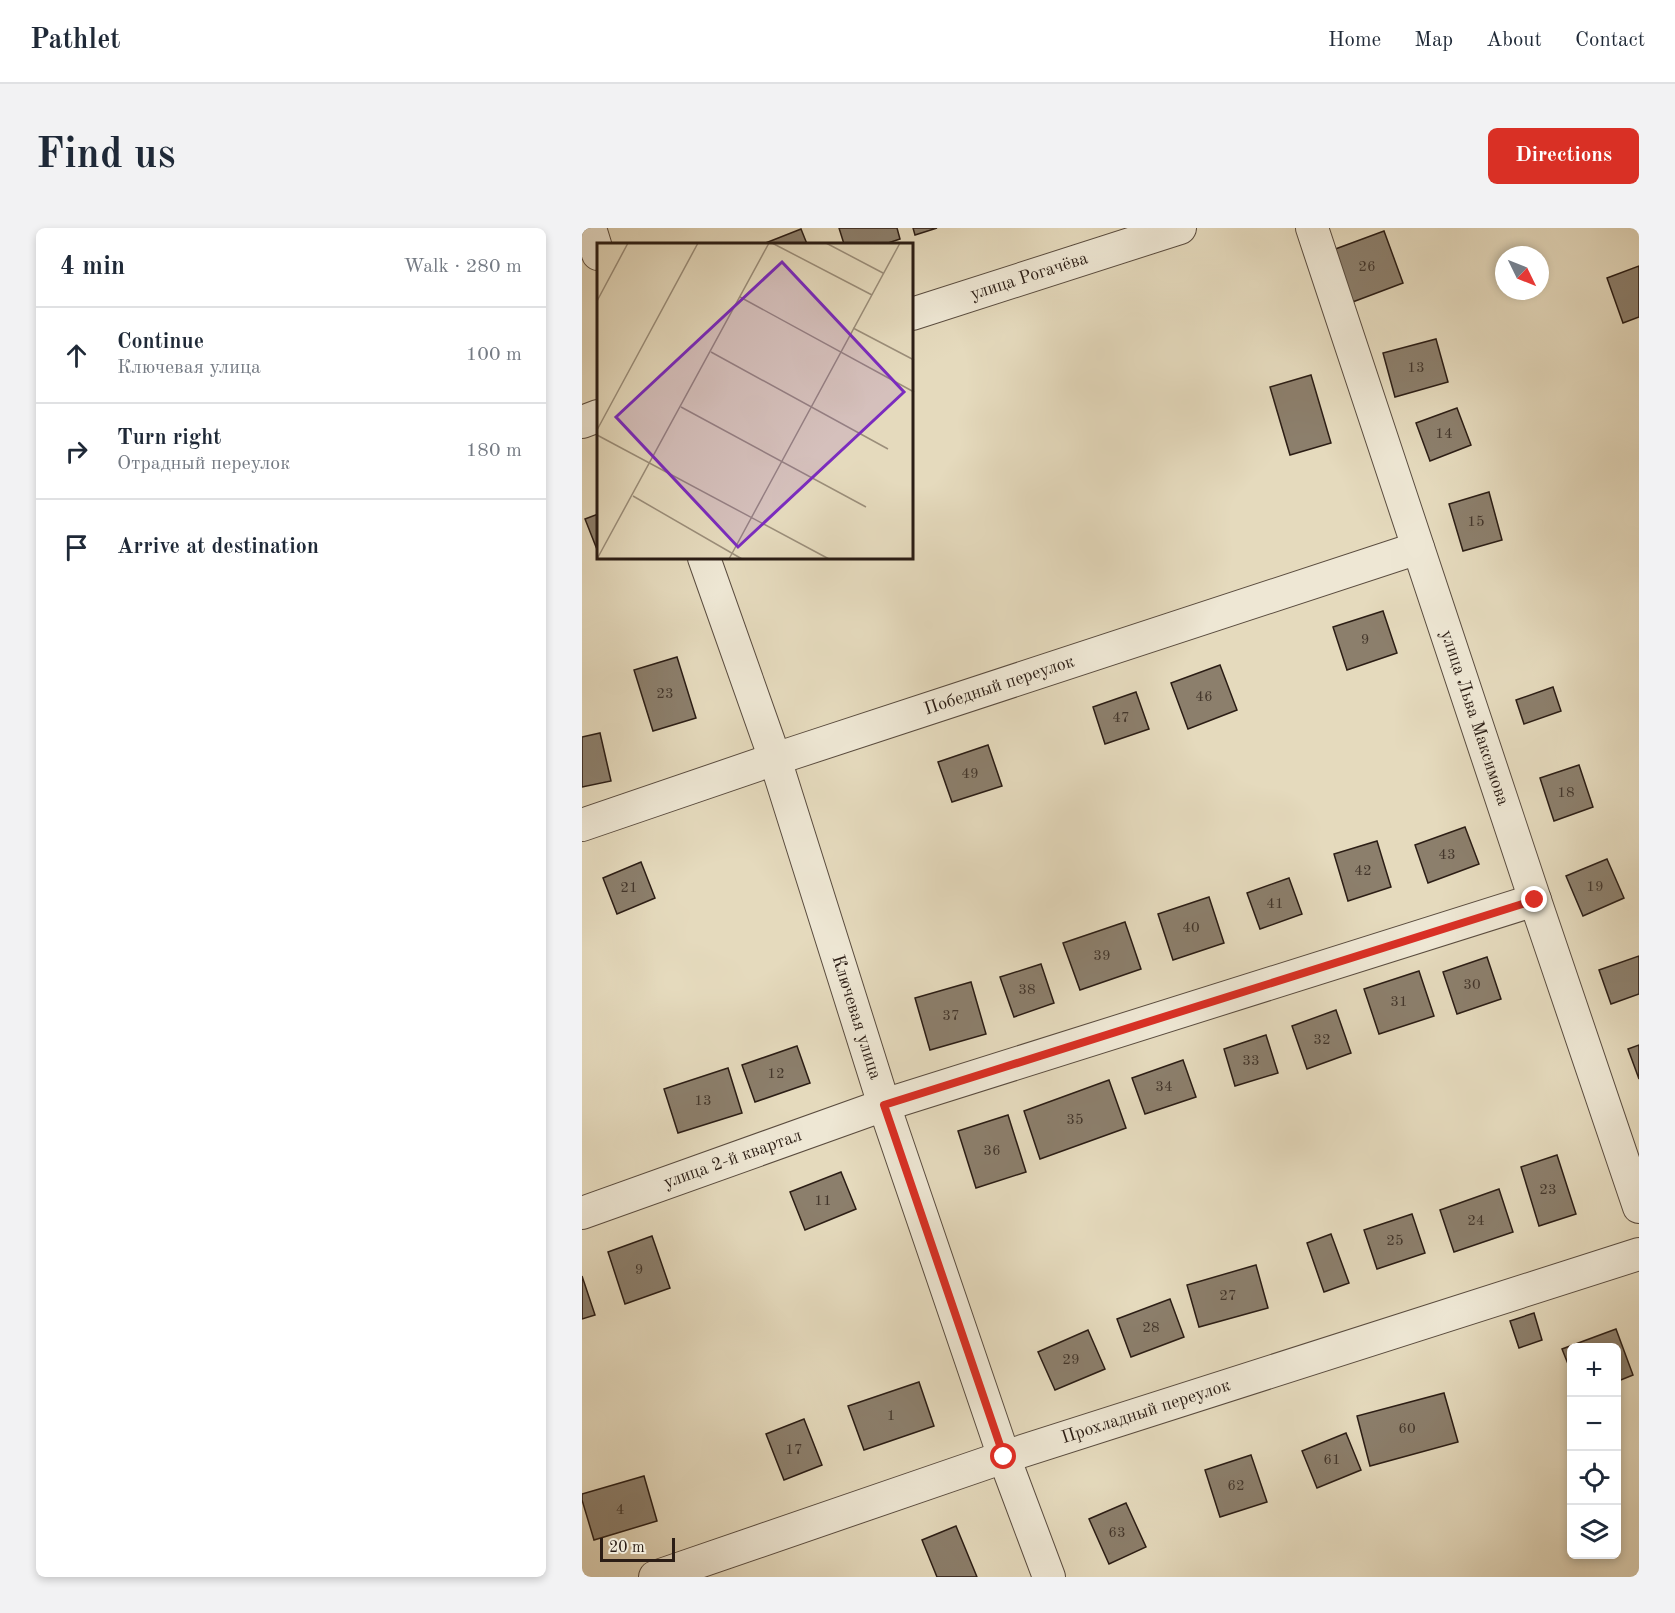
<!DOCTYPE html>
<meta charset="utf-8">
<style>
:root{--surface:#fff;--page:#f2f2f3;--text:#1f2937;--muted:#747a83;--line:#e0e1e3;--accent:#d93025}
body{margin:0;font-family:"Old Standard TT",serif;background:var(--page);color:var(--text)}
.controls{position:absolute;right:18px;bottom:18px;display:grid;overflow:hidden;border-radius:9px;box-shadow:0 3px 9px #0003}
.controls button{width:54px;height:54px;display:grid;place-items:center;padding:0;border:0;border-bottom:2px solid var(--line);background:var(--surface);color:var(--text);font:30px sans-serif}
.compass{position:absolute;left:913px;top:18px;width:54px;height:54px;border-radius:50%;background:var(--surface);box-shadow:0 3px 9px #0003;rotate:133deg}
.scale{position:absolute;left:18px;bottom:15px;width:75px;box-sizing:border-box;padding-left:6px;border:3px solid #2b1d15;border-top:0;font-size:16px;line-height:21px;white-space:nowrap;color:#2b1d15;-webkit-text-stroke:4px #eee7d4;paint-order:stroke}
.stop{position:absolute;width:18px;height:18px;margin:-14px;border:4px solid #d93025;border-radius:50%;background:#fff}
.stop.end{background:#d93025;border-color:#fff;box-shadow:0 2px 6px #0008}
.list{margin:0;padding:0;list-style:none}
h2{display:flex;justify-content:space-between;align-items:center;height:78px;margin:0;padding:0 24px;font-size:26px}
h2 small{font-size:20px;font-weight:400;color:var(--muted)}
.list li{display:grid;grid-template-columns:39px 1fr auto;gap:18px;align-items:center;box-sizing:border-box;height:96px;padding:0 24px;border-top:2px solid var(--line)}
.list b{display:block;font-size:22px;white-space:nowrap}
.list p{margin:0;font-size:20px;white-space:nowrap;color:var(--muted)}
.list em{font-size:20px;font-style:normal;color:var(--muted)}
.icon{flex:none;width:33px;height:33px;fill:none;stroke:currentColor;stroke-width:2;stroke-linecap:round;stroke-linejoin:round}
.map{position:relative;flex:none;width:1057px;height:1349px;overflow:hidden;border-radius:9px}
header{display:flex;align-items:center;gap:36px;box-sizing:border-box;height:84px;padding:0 30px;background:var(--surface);border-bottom:2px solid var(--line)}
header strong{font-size:28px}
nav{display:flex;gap:33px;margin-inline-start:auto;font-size:21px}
.intro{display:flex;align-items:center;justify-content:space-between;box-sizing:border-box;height:144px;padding:0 36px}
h1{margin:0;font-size:42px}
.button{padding:15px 27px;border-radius:9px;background:var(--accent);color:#fff;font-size:21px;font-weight:700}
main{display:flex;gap:36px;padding:0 36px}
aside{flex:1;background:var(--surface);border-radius:9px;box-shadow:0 3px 9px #0003}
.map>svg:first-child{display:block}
.building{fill:#8c7f6c;stroke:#2b1d15;stroke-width:1.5}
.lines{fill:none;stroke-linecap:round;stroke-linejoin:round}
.minor-casing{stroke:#5a4c3f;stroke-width:34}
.minor{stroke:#eee7d4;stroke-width:32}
.route{stroke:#d93025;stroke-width:8}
.labels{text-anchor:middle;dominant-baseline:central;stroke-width:6;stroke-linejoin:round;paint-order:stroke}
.number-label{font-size:15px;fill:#43362b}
.street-label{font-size:18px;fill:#2b1d15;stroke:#eee7d4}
.inset-road{fill:none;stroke:#9b8e7a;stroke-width:1.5}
.view{fill:#7b2cbf;fill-opacity:0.15;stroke:#7b2cbf;stroke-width:3}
.inset-edge{fill:none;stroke:#2b1d15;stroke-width:3}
</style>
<header>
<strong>Pathlet</strong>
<nav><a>Home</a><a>Map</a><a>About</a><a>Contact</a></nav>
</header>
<div class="intro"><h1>Find us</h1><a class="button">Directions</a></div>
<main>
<aside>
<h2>4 min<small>Walk · 280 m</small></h2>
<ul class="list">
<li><svg class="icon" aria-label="ahead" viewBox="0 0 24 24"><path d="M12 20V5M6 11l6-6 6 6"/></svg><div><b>Continue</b><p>Ключевая улица</p></div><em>100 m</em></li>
<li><svg class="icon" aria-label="right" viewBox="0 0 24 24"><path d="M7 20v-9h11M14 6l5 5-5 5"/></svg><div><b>Turn right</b><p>Отрадный переулок</p></div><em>180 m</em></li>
<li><svg class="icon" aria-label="arrive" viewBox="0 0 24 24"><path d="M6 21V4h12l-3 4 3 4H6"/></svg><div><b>Arrive at destination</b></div></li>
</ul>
</aside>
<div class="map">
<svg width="1057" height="1349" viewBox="0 0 1057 1349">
<rect width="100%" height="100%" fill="#e5dabd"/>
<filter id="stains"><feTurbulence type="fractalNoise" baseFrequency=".00333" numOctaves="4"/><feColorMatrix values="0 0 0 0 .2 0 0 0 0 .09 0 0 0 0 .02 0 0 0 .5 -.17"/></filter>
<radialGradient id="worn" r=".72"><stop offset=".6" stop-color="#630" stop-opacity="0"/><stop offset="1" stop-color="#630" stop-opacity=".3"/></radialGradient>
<!-- building -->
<g class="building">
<polygon points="257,0 315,0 318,11 303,16 262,16"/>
<polygon points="331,0 355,0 333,7"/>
<polygon points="219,1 225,16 181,16"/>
<polygon points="802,3 821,55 768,75 748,23"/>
<polygon points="1057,38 1057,89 1041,95 1025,50"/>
<polygon points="854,111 866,154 813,169 801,125"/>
<polygon points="729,147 749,215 708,227 688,159"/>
<polygon points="875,180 889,217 848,233 834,195"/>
<polygon points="907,264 920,312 881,323 867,276"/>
<polygon points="16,286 16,324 3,291"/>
<polygon points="801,383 815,425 765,442 751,399"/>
<polygon points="95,429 114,490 71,503 52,442"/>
<polygon points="638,437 655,482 606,501 589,455"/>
<polygon points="971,459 979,483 942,496 934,472"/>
<polygon points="554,464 567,501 523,516 511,479"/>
<polygon points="18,505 29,553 0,559 0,509"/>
<polygon points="406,517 420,558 370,574 356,534"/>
<polygon points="997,537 1011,579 972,593 958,550"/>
<polygon points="883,599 897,636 846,655 833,617"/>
<polygon points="795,613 809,659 766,673 752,626"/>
<polygon points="1025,631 1042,670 1001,688 984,648"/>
<polygon points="59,634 73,670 35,686 21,650"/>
<polygon points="707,650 720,686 678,701 665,665"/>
<polygon points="627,669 642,715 591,732 576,686"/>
<polygon points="543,694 559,741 498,762 481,715"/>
<polygon points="1057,728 1057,766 1029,776 1017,742"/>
<polygon points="905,729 919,771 875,786 861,744"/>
<polygon points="459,736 472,775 432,789 418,749"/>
<polygon points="837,743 852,788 797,806 782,761"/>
<polygon points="389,754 404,806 348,822 333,770"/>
<polygon points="754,782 769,825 725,841 710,798"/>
<polygon points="684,807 696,845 653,858 642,821"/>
<polygon points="1057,817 1057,851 1046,821"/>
<polygon points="215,818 228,855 173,874 160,837"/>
<polygon points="601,832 614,869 563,886 550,850"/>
<polygon points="146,840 160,885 96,905 82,861"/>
<polygon points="527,852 544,900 458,931 442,883"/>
<polygon points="426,887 444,944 394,960 376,903"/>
<polygon points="975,927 994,986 957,998 939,939"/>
<polygon points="259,944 274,981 223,1002 208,964"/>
<polygon points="917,961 931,1004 872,1024 858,982"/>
<polygon points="830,986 843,1025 795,1041 782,1002"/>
<polygon points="749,1006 767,1055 742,1064 725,1015"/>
<polygon points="70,1008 88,1060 43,1076 26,1024"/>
<polygon points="674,1037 686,1080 617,1099 605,1057"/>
<polygon points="0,1048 13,1087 0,1091"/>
<polygon points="588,1071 602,1109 549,1129 535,1091"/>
<polygon points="952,1085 960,1112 937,1120 928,1093"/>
<polygon points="1034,1101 1051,1147 1034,1154 1034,1120 990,1120 990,1146 980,1121"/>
<polygon points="506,1102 523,1141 473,1162 456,1124"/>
<polygon points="337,1154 352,1198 282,1222 266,1178"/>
<polygon points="862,1165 876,1214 788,1238 775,1188"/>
<polygon points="222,1191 240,1237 202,1252 184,1206"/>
<polygon points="764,1205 779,1242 735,1260 720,1223"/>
<polygon points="669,1227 685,1274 638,1289 623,1242"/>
<polygon points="62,1248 75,1293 12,1312 0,1272 0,1266"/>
<polygon points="544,1275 564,1319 527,1336 507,1291"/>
<polygon points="374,1298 395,1349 355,1349 340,1312"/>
</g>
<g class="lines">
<defs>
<g id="minor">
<polyline points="8,0 16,26"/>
<path id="s1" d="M730 0 953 672 1057 979"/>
<path id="s2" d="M330 86 598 0"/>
<polyline points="0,194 16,188"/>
<path id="s3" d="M122 330 193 531 302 877 422 1229 467 1349"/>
<path id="s4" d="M0 597 193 531 836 320"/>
<path id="s5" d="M0 985 302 877 953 672"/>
<path id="s6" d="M73 1349 422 1229 1057 1026"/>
</g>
</defs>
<!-- minor casing -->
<use href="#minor" class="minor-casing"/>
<!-- minor -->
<use href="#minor" class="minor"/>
</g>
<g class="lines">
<!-- route -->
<polyline class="route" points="422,1229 302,877 953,672"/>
</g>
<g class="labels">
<!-- number labels -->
<g class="number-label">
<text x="785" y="39">26</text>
<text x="834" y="140">13</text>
<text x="862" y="206">14</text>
<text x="894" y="294">15</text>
<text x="783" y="412">9</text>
<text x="83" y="466">23</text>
<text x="622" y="469">46</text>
<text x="539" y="490">47</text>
<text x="388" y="546">49</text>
<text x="984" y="565">18</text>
<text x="865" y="627">43</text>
<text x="781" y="643">42</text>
<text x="1013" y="659">19</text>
<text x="47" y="660">21</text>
<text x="693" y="676">41</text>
<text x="609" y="700">40</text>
<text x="520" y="728">39</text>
<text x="890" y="757">30</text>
<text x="445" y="762">38</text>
<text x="817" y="774">31</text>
<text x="369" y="788">37</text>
<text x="740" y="812">32</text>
<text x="669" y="833">33</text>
<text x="194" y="846">12</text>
<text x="582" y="859">34</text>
<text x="121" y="873">13</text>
<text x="493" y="892">35</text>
<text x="410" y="923">36</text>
<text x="966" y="962">23</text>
<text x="241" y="973">11</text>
<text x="894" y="993">24</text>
<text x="813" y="1013">25</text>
<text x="57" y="1042">9</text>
<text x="646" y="1068">27</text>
<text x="569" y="1100">28</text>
<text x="489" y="1132">29</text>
<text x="309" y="1188">1</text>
<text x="825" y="1201">60</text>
<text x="212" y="1222">17</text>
<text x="750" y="1232">61</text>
<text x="654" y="1258">62</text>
<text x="38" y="1282">4</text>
<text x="535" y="1305">63</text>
</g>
<!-- street labels -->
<g class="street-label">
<text stroke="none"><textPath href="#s2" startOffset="123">улица Рогачёва</textPath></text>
<text stroke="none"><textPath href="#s4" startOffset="440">Победный переулок</textPath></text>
<text stroke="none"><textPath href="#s1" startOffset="516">улица Льва Максимова</textPath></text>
<text stroke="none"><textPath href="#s3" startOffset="484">Ключевая улица</textPath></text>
<text stroke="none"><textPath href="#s5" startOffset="160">улица 2-й квартал</textPath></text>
<text stroke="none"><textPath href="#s6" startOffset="518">Прохладный переулок</textPath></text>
</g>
</g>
<!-- overview -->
<g transform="translate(15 15)">
<rect width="316" height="316" fill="#e5dabd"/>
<path class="inset-road" d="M175 0 275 52M229 0 286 30M143 54 317 149M0 58 31 0M256 85 317 117M114 109 291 206M84 164 269 264M0 187 101 0M0 192 232 316M36 253 145 316M0 316 172 0M132 316 303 0"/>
<path class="view" d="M185 19 307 149 141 304 19 174Z"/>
<rect width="316" height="316" class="inset-edge"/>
</g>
<rect width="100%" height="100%" filter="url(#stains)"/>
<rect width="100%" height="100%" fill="url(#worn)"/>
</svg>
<div class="controls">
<button>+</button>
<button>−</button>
<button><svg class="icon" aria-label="locate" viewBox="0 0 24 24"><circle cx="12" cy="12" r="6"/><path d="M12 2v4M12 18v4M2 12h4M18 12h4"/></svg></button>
<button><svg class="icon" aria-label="layers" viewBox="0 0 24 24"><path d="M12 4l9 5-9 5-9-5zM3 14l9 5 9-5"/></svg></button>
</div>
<svg class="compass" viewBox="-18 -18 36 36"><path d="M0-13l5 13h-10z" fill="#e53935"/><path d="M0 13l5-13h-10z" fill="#747a83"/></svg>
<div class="scale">20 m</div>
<div class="stop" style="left:422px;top:1229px"></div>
<div class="stop end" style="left:953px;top:672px"></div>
</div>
</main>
